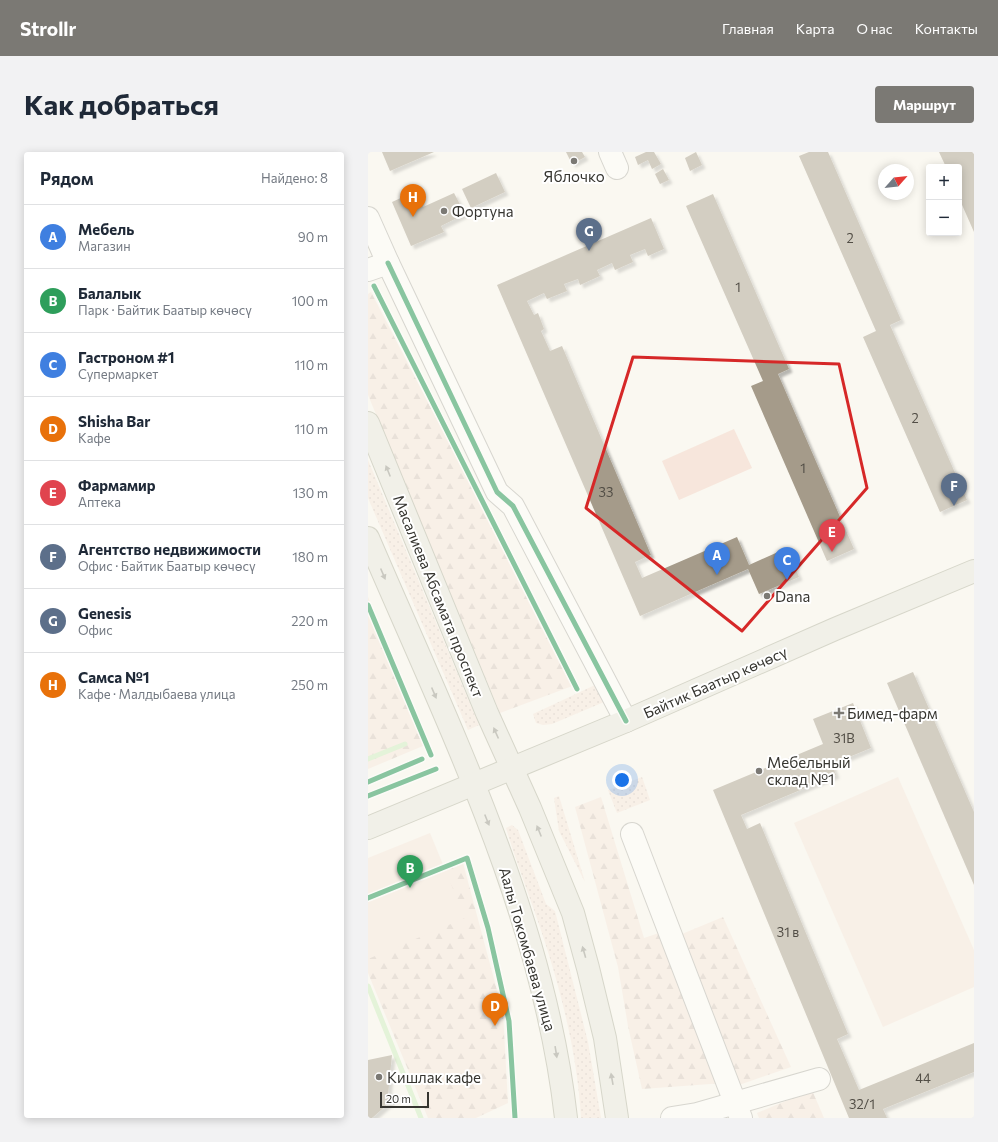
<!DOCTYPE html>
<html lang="ru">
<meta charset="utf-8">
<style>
:root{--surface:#fff;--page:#f2f2f3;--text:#1f2937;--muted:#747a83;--line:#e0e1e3;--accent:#7b7974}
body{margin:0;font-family:Commissioner,sans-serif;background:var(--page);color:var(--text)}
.controls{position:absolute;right:12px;top:12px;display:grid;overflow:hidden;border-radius:4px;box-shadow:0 2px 10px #0003}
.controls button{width:36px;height:36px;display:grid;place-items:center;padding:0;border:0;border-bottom:1px solid var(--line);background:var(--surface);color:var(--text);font:20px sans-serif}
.compass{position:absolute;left:510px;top:12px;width:36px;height:36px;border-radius:50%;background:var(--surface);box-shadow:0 2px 10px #0003;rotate:63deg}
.scale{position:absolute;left:12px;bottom:10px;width:49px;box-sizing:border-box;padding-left:4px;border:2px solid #363530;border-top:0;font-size:11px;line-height:14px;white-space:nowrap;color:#363530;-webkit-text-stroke:3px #fff;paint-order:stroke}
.you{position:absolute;left:254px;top:628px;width:14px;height:14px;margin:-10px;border:3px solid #fff;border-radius:50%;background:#1a73e8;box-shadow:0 0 0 6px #1a73e833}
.badge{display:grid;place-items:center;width:26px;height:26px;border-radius:50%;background:var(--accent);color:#fff;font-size:13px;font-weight:700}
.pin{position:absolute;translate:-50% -33px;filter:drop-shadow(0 1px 2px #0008)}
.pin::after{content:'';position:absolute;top:21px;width:14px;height:12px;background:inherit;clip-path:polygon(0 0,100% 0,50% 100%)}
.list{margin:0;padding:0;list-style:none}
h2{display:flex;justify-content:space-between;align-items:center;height:52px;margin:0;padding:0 16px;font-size:17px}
h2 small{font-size:13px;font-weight:400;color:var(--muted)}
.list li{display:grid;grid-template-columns:26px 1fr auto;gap:12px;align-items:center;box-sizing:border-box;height:64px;padding:0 16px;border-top:1px solid var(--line)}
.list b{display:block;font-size:15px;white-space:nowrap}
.list p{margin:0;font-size:13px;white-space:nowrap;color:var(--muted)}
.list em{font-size:13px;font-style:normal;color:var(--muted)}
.map{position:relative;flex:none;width:606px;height:966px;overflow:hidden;border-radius:4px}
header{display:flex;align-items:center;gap:24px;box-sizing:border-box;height:56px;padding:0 20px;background:var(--accent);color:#fff}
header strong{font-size:19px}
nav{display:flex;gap:22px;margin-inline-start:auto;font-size:14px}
.intro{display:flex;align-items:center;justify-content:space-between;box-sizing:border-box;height:96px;padding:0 24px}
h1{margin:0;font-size:28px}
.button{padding:10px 18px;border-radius:4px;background:var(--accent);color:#fff;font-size:14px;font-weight:700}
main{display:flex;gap:24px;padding:0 24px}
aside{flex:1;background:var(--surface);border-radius:4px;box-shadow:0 2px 10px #0003}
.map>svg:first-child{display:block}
.grass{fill:url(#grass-dots)}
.forest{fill:url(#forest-firs)}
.park{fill:#f7e6dc}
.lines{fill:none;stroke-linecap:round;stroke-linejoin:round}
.stream{stroke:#caedbc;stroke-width:5}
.building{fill:#a59b8a;filter:url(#shadow)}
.minor-casing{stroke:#aeada7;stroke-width:24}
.major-casing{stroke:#acad9b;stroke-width:24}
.minor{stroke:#fefefd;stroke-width:22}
.major{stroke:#e6e7dd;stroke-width:22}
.cycleway-casing{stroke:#fff;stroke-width:8}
.cycleway{stroke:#00873e;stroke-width:5}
.oneway{fill:#8e8e86}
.marked{fill:none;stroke:#d62828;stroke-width:3;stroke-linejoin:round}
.poi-dot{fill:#7b7974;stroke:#fff;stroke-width:1.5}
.labels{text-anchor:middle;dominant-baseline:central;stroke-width:4;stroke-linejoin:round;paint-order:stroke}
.number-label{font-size:13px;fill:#524e46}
.poi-label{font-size:15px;fill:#363530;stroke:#fff;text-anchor:start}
.street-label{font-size:15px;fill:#363530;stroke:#fff}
</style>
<header>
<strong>Strollr</strong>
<nav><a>Главная</a><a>Карта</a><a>О нас</a><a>Контакты</a></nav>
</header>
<div class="intro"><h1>Как добраться</h1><a class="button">Маршрут</a></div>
<main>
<aside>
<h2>Рядом<small>Найдено: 8</small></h2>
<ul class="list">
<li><span class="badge" style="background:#3f7fe0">A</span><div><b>Мебель</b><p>Магазин</p></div><em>90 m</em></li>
<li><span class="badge" style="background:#2e9e5b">B</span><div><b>Балалык</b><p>Парк · Байтик Баатыр көчөсү</p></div><em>100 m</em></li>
<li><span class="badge" style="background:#3f7fe0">C</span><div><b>Гастроном #1</b><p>Супермаркет</p></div><em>110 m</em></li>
<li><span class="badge" style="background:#e8710a">D</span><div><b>Shisha Bar</b><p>Кафе</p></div><em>110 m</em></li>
<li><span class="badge" style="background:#e0444e">E</span><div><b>Фармамир</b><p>Аптека</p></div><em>130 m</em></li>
<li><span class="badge" style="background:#5c6f8a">F</span><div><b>Агентство недвижимости</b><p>Офис · Байтик Баатыр көчөсү</p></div><em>180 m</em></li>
<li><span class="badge" style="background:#5c6f8a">G</span><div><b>Genesis</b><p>Офис</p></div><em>220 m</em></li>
<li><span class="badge" style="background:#e8710a">H</span><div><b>Самса №1</b><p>Кафе · Малдыбаева улица</p></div><em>250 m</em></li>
</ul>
</aside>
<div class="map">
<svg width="606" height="966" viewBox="0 0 606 966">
<defs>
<pattern id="grass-dots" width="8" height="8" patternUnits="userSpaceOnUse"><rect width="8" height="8" fill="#f7e6dc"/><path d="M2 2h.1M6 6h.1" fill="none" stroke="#d4c6bd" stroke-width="1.8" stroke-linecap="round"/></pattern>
<pattern id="forest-firs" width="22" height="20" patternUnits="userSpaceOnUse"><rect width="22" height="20" fill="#f7e6dc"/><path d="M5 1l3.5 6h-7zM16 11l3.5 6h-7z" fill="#d4c6bd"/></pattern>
<filter id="shadow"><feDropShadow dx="3.5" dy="3.5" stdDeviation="1" flood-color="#0004"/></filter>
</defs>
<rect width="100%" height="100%" fill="#faf8f1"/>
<!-- grass -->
<g class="grass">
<polygon points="0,308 111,573 100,578 0,346"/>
<polygon points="227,533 236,550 184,572 175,573 168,571 165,562"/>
<polygon points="274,625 282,648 249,661 240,638"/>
<polygon points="191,644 217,730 191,679 186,646"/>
<path d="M144 673 150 678 178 752 187 759 220 890 233 966H213C210 911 197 855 181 803 168 760 151 719 138 676Z"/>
</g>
<!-- forest -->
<g class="forest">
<polygon points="3,140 192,506 207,533 132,561 0,243 0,142"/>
<polygon points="0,445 62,591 0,617"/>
<polygon points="233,645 276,786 294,780 356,931 274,937 260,874 250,815 207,655"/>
<polygon points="95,711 135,861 140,951 108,966 60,966 0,821 0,751"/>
<polygon points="355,765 423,915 371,933 314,782"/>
<polygon points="444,938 456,966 391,966 389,961"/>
</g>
<!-- park -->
<g class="park">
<polygon points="366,277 384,316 311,348 294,309"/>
<polygon points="530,625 606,798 606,835 515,875 426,671"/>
<polygon points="62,681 97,766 0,807 0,706"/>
</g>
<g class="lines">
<!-- stream -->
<g class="stream">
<polyline points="0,607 37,592"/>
<polyline points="0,834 53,966"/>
</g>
</g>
<!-- building -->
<g class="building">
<polygon points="14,0 66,0 22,19"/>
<polygon points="198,0 214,0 217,5 204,12"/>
<polygon points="278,0 286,0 293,12 284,17 280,8 270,13 267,5"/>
<polygon points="328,0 334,13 322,19 317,6"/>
<polygon points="441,0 460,0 533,168 522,173 599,348 572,360 495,185 508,179 431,4"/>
<polygon points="571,0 605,0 606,2 606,80 591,46 591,15 578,15"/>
<polygon points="295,17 301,28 292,32 287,22"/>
<polygon points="128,21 137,40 103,56 94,37"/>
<polygon points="48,39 55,55 86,41 97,62 73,74 76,80 43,94 24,50"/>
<polygon points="345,42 421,217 410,222 486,397 459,409 383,234 395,229 318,54"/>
<polygon points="283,66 296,97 280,104 277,97 262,103 265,110 247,118 244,111 229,118 232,124 212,133 210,127 196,132 199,139 179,147 176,141 159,149 166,163 170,161 176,177 173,179 182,199 194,194 283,403 267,410 274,426 369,385 381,413 419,396 431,425 391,442 380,417 272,464 129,133"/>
<polygon points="545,520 606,660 606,733 519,531"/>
<polygon points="485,551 503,596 464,612 468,623 373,663 379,677 392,671 480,882 469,887 491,938 606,891 606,920 515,957 519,966 481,966 345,638 455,592 445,567"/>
<polygon points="24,903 20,943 29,944 4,966 0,966 0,908"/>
</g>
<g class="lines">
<defs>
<g id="minor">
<polyline points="242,0 249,16"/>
<polyline points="0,66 20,111 0,118"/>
<polyline points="20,111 129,340 145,354 258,569"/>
<polyline points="264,682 373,966"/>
<polyline points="304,966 329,962 451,927"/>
</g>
<g id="major">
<polyline points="0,271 119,561 162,656 205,761 220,816 237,886 249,966"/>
<path d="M0 386C80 573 175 762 198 966"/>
<polyline points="0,676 258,569 467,477 606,419"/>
</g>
</defs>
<!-- minor casing -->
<use href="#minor" class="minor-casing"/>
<!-- major casing -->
<use href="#major" class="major-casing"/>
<!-- minor -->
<use href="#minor" class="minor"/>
<!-- major -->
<use href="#major" class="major"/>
<defs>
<g id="cycleway">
<polyline points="20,111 129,340 145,354 258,569"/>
<polyline points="6,134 209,537"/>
<polyline points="0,453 63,603"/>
<polyline points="0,630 54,607"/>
<polyline points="0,644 68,617"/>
<polyline points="0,746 99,706 120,776 141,869 147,966"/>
</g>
</defs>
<!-- cycleway casing -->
<use href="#cycleway" class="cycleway-casing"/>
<!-- cycleway -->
<use href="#cycleway" class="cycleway"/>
</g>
<!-- one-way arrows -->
<defs><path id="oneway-solid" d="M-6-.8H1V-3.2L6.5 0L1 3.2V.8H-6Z"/></defs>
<g class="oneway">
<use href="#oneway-solid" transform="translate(20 319) rotate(-112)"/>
<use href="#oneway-solid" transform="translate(15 422) rotate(67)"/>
<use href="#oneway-solid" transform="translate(66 541) rotate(67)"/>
<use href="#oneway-solid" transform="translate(128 581) rotate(-114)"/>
<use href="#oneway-solid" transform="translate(119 668) rotate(68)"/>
<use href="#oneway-solid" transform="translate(171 679) rotate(-112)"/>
<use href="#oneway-solid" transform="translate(216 800) rotate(-106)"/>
<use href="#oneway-solid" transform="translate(188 900) rotate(81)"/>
<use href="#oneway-solid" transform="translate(244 927) rotate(-100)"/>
</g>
<!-- marked area -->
<path d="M0 0H606V966H0ZM265 205 471 212 499 336 374 479 218 356Z" fill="#faf8f1" fill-opacity=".55" fill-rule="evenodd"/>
<path class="marked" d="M265 205 471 212 499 336 374 479 218 356Z"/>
<!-- markers -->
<g class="poi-dot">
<circle cx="206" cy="9" r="4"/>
<circle cx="76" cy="59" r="4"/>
<circle cx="399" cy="444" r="4"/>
<path d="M469 555h4v4h4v4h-4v4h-4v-4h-4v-4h4z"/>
<circle cx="391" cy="619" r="4"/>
<circle cx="11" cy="925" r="4"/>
</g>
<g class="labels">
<!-- number labels -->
<g class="number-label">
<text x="482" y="86">2</text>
<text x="370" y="135">1</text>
<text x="547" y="266">2</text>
<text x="435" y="316">1</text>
<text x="238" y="340">33</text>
<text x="476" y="586">31В</text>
<text x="420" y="780">31 в</text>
<text x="555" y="926">44</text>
<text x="494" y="952">32/1</text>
</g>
<!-- poi labels -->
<g class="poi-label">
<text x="206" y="24" text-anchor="middle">Яблочко</text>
<text x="84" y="59">Фортуна</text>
<text x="407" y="444">Dana</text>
<text x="479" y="561">Бимед-фарм</text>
<text x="399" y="610">Мебельный<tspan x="399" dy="17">склад №1</tspan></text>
<text x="19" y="925">Кишлак кафе</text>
</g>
<!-- street labels -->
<g class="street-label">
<text transform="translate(71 444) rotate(68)">Масалиева Абсамата проспект</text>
<text transform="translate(347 530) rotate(-24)">Байтик Баатыр көчөсү</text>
<text transform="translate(160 797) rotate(74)">Аалы Токомбаева улица</text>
</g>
</g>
</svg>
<div class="controls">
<button>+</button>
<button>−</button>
</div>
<svg class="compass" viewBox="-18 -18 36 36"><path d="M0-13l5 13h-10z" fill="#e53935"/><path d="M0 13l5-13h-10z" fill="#747a83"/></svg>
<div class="scale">20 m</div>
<div class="you"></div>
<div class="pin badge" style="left:349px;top:423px;background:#3f7fe0">A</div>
<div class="pin badge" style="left:42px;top:736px;background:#2e9e5b">B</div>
<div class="pin badge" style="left:419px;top:428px;background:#3f7fe0">C</div>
<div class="pin badge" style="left:127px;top:874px;background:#e8710a">D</div>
<div class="pin badge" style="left:464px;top:400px;background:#e0444e">E</div>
<div class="pin badge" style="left:586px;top:354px;background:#5c6f8a">F</div>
<div class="pin badge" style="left:221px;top:99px;background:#5c6f8a">G</div>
<div class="pin badge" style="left:45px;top:65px;background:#e8710a">H</div>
</div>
</main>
